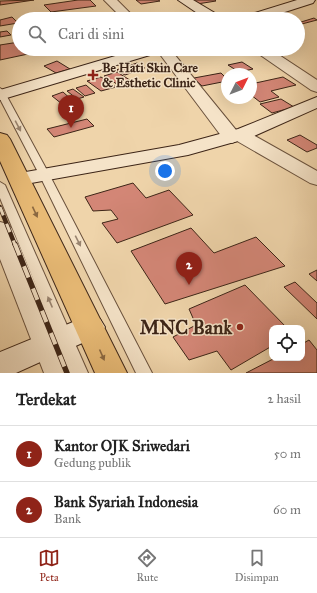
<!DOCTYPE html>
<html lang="id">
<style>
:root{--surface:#fff;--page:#f6f6f6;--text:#222;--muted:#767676;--line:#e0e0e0;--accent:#8f2418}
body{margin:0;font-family:"IM FELL Great Primer",serif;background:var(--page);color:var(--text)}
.controls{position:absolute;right:12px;bottom:12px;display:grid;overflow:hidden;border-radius:8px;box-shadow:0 4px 16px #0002}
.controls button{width:36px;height:36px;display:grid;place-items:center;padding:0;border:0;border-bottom:1px solid var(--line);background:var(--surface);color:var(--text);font:20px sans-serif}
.compass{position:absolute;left:221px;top:68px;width:36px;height:36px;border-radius:50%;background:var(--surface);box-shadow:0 4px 16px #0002;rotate:48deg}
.you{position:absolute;left:165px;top:171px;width:14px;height:14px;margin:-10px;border:3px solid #fff;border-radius:50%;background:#1a73e8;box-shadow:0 0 0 6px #1a73e833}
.badge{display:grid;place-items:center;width:26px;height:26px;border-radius:50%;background:var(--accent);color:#fff;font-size:13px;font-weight:700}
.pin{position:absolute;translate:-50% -33px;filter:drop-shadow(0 1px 2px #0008)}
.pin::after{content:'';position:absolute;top:21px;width:14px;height:12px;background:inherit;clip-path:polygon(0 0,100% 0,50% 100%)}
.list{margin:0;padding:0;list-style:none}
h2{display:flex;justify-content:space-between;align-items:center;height:52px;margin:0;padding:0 16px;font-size:17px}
h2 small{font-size:13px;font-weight:400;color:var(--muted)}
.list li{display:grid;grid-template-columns:26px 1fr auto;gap:12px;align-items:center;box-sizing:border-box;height:56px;padding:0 16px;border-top:1px solid var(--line)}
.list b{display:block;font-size:15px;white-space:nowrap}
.list p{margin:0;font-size:13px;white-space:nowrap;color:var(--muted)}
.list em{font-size:13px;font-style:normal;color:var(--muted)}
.icon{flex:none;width:22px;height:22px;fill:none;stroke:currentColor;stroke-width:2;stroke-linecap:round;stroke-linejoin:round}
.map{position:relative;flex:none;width:317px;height:373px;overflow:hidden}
.search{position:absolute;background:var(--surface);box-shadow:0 4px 16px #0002;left:12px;right:12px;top:12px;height:44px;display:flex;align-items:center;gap:10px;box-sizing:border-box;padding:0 14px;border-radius:22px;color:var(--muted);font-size:15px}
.sheet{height:164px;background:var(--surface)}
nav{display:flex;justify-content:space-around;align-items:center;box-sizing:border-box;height:56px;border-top:1px solid var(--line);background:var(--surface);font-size:11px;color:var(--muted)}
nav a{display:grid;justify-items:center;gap:2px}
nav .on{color:var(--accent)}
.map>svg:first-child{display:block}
.building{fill:#d38676;stroke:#3d2517}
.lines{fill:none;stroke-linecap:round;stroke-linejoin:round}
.lane-casing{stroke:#6a513c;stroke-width:2}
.street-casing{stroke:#6a513c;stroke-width:2}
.secondary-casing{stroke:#3d2517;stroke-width:2}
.primary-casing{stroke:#3d2517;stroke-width:2}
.lane{fill:#f5e3c8;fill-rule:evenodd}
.street{fill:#f5e3c8;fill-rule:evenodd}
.secondary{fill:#f5e3c8;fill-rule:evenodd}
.primary{fill:#e8ba75;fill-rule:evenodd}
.rail-far1-casing{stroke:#3d2517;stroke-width:4.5}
.rail-casing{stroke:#3d2517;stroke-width:5.5}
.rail-far1{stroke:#f5e3c8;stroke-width:3;stroke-dasharray:9;stroke-linecap:butt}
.rail{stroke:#f5e3c8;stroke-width:4;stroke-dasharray:12;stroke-linecap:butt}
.oneway{fill:#998470}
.oneway2{fill:#8a6841}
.poi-dot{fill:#8f2418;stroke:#f5e3c8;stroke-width:1.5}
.labels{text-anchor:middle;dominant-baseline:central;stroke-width:3;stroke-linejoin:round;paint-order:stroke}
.far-poi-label{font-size:13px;font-weight:bold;fill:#3d2517;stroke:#f5e3c8;text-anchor:start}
.near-poi-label{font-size:19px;font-weight:bold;fill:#3d2517;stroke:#f5e3c8;text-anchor:end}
</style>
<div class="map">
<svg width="317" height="373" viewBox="0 0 317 373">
<rect width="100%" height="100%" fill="#efd4aa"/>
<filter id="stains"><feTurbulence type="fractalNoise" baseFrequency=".005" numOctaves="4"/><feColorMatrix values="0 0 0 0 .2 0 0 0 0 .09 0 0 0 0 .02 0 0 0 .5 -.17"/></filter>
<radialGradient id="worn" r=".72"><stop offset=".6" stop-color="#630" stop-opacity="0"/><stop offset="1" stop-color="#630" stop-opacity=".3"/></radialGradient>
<!-- building -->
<g class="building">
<polygon points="34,0 0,5 0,1"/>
<polygon points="78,0 90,0 96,6 51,12 44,5"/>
<polygon points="136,0 158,0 160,1 141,4"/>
<polygon points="190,0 215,0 216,1 197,4"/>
<polygon points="174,13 184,19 147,19"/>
<polygon points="12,17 18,23 0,26 0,20"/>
<polygon points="314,18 317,20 298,25 298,23"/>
<polygon points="7,31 11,35 0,37 0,32"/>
<polygon points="19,42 19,49 40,49 42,51 0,60 0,45"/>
<polygon points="57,61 70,69 56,73 44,66"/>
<polygon points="242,62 253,69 239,72 228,65"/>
<polygon points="137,63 145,68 125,75 116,70"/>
<polygon points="117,72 133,82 120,86 104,76"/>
<polygon points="221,73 227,79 227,81 202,86 194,78"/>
<polygon points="101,77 116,87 101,91 87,81"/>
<polygon points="283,77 296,85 271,91 279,97 260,102 251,95 251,84"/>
<polygon points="86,85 95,93 85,96 76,88"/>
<polygon points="73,89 84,97 77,99 67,91"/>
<polygon points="63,92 73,101 62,104 52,96"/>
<polygon points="281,99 294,107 272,113 260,104"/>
<polygon points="87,119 94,126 54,137 47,129"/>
<polygon points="300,135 317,145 317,148 307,152 287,140"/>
<polygon points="133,183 146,198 169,190 193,215 117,243 102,223 118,219 111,210 93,211 85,197"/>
<polygon points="191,228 214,253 256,237 285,266 165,304 131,251"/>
<polygon points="317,270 317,281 309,274"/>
<polygon points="295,282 317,303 317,319 284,287"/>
<polygon points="245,285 287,328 272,328 272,346 231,370 217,351 189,360 173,337 196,325 189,309"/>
<polygon points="309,340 317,350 317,373 246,373 275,358 302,358 302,344"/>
</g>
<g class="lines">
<defs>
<g id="lane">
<polygon points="0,88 4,91 49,174 152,373 136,373 39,174 0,99"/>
<polygon points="0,182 5,185 88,373 72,373 0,198"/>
</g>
<g id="street">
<polygon points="104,0 117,0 136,19 123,19"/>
<polygon points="156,49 170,49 236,130 246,131 317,171 317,185 310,183 237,141 232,143 225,141"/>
<polygon points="254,49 270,49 317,80 317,92 311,90 256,52"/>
<polygon points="0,222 8,224 12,229 74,373 44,373 0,259"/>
</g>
<g id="secondary">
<polygon points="178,0 193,0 220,16 222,19 206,19"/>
<polygon points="297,0 315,0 313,3 263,19 243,19 245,16"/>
<polygon points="139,49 162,49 160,52 0,100 0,90"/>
<polygon points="317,97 317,108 252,137 188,155 20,185 12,184 9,179 12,174 20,173 179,145 238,129"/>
<polygon points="90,315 100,319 105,327 100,335 16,373 0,373 0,352"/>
</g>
<polygon id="primary" points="0,133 7,135 10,139 127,373 95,373 0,161"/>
</defs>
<!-- lane casing -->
<use href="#lane" class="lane-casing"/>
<!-- street casing -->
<use href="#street" class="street-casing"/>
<!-- secondary casing -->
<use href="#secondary" class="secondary-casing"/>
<!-- primary casing -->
<use href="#primary" class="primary-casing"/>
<!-- lane -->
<use href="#lane" class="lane"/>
<!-- street -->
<use href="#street" class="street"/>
<!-- secondary -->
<use href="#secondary" class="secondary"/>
<!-- primary -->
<use href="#primary" class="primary"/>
<defs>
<polyline id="rail-far1" points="0,207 15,245"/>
<polyline id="rail" points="15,244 67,373"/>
</defs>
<!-- rail-far1 casing -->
<use href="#rail-far1" class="rail-far1-casing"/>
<!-- rail casing -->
<use href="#rail" class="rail-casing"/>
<!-- rail-far1 -->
<use href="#rail-far1" class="rail-far1"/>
<!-- rail -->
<use href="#rail" class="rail"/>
</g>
<!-- one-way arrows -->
<defs><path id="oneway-solid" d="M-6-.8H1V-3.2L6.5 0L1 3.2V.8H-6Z"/></defs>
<g class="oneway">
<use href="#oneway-solid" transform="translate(18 126) rotate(62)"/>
<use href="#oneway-solid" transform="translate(78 241) rotate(63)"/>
<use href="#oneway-solid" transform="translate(50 302) rotate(-113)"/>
</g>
<g class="oneway2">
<use href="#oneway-solid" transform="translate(35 212) rotate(65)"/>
<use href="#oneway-solid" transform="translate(102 355) rotate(66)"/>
</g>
<!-- markers -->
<g class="poi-dot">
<path d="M91 69h4v4h4v4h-4v4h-4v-4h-4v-4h4z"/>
<circle cx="240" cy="327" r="4"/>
</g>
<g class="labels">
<!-- far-poi labels -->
<g class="far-poi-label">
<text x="102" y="68">Be Hati Skin Care<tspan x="102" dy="15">&amp; Esthetic Clinic</tspan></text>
</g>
<!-- near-poi labels -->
<g class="near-poi-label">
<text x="232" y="327">MNC Bank</text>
</g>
</g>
<rect width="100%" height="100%" filter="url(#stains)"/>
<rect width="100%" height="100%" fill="url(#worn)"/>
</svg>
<div class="controls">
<button><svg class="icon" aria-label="locate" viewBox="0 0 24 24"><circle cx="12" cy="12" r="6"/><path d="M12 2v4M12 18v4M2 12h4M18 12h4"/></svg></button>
</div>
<svg class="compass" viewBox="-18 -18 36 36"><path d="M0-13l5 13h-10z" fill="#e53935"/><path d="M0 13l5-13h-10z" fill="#767676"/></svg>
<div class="you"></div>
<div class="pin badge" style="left:71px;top:128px">1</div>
<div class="pin badge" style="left:189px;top:285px">2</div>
<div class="search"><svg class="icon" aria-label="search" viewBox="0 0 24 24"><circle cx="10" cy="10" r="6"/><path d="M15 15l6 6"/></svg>Cari di sini</div>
</div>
<section class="sheet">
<h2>Terdekat<small>2 hasil</small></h2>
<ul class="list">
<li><span class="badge">1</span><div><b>Kantor OJK Sriwedari</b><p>Gedung publik</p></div><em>50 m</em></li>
<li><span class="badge">2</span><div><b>Bank Syariah Indonesia</b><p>Bank</p></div><em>60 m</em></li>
</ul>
</section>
<nav>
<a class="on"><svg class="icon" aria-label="map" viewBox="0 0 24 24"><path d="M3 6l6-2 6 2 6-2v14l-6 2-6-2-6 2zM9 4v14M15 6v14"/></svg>Peta</a>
<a><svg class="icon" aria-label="directions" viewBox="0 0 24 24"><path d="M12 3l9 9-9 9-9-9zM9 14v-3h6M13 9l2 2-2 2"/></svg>Rute</a>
<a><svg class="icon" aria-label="saved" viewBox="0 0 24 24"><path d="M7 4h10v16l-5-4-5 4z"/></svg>Disimpan</a>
</nav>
